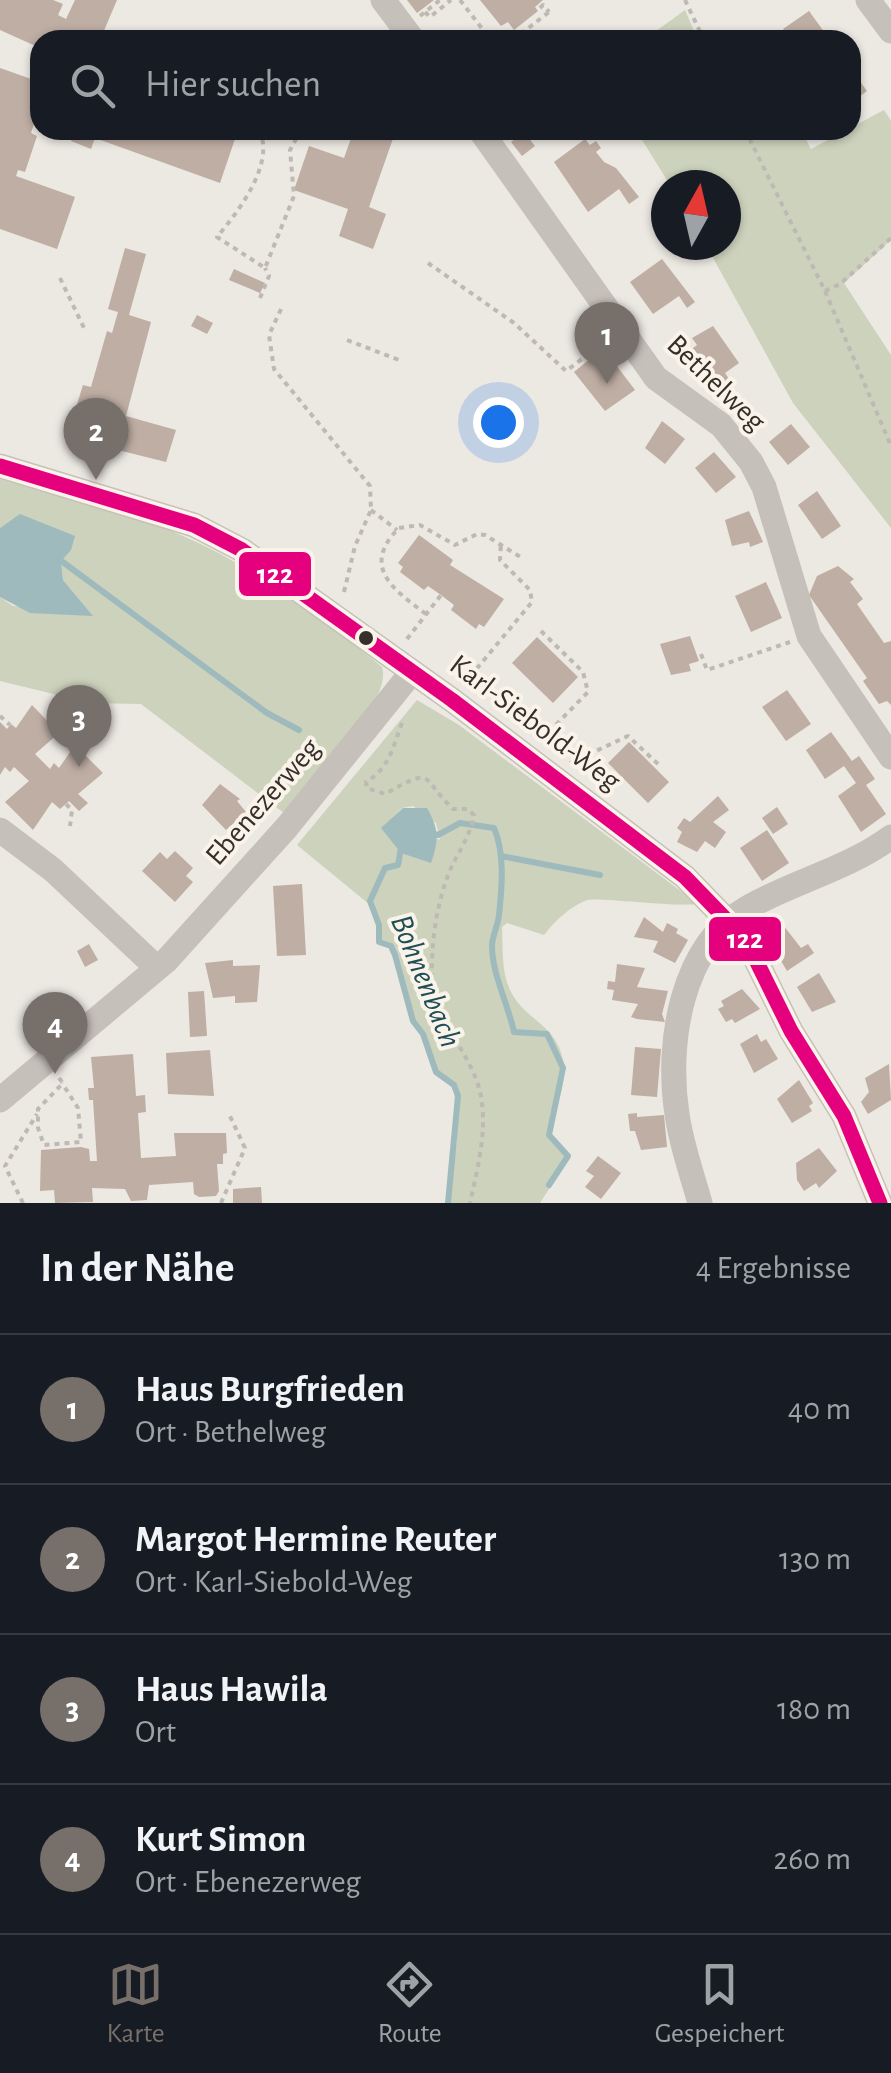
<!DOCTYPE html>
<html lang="de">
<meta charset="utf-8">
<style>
:root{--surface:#171b24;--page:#242831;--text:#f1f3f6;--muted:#9ea1a6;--line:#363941;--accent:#766f6a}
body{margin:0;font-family:"Alegreya Sans",sans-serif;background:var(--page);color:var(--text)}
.compass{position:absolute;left:651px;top:170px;width:90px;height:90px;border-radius:50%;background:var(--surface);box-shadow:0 2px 8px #0004;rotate:8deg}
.you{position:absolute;left:498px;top:422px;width:35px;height:35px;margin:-25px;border:8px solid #fff;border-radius:50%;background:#1a73e8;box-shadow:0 0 0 15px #1a73e833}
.badge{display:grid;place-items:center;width:65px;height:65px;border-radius:50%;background:var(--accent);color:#fff;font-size:32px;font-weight:700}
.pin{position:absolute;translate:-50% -82px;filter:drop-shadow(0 2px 5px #0008)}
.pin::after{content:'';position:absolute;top:52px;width:35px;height:30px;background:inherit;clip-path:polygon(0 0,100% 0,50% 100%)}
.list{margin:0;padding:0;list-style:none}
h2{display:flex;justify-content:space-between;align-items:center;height:130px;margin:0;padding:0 40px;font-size:42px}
h2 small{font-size:32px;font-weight:400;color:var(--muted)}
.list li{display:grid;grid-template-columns:65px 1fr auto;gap:30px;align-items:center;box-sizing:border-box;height:150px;padding:0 40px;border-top:2px solid var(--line)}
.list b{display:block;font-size:38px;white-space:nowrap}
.list p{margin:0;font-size:32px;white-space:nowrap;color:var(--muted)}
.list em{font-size:32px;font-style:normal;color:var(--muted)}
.icon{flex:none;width:55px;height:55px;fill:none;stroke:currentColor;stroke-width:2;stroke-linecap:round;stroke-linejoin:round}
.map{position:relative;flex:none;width:891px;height:1203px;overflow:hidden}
.search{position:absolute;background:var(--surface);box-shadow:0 2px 8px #0004;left:30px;right:30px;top:30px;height:110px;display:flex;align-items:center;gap:25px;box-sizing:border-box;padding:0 35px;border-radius:30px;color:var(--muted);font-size:38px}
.sheet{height:730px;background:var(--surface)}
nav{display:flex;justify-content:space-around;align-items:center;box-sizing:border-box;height:140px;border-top:2px solid var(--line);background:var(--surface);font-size:28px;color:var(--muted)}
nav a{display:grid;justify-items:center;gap:5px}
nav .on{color:var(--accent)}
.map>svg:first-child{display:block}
.green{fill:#ccd2bc;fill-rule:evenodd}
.water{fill:#9ebabd}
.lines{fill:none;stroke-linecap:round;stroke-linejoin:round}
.stream{stroke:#9ebabd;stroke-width:6}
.building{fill:#bfaea4}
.path{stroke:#beb9b3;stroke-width:4;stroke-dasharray:5 5;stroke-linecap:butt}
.minor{stroke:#c6c0ba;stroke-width:25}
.bus-1-casing{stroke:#f9f3e9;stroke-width:22}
.bus-1{stroke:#e5007d;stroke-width:15}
.bus-dot{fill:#362e29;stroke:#f9f3e9;stroke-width:4}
.labels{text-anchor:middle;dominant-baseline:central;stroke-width:8;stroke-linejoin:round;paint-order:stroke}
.street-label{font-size:30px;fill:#362e29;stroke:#f9f3e9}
.water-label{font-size:32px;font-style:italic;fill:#204e56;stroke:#f9f3e9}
.line-badge{stroke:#f9f3e9;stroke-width:4}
.badge-label{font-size:28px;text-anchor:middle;font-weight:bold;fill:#fff}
</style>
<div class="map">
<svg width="891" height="1203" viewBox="0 0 891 1203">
<rect width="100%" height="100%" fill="#ece8e2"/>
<!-- green -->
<g class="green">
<polygon points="685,10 698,40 644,40"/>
<polygon points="884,110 891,121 891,240 844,283 891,355 891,528 793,403 706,245 726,245 726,185 670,185 636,130 801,130 811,149"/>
<path d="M0 479C61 496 125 510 183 536 255 567 321 618 382 667 394 702 308 785 284 813L141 704 91 703 0 681V597L13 606 92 615 63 580 61 561 20 515 0 528Z"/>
<path d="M417 700 459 725 698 904C673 907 598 897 587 900 569 907 555 921 544 935L507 923 502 927C503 947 501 971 510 990 525 1022 558 1023 564 1065 566 1085 554 1115 550 1135L570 1156 540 1203H448L457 1140 454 1085 436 1072 423 1034 413 1021 395 955 391 946 379 942 375 909 297 845ZM413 806 436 823 440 840 392 818 402 808Z"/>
</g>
<!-- water -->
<g class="water">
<polygon points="20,514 75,536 71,550 61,561 63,580 93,616 30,613 0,597 0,528"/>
<path d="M403 808H427C439 829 439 840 431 863L401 853 381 828Z"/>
</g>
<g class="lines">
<!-- stream -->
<g class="stream">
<polyline points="56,557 267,713 299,730"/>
<path d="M431 833 438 835 460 823 494 828C505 853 502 888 499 915 498 926 492 936 492 946 492 974 508 1004 514 1032L547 1034 563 1068 549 1135 568 1156 549 1185"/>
<polyline points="401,848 398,865 385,868 370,901 379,925 379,942 391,946 395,955 413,1021 423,1034 436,1072 454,1085 458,1096 448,1203"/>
<polyline points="501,856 600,875"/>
</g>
</g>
<!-- building -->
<g class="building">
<polygon points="0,0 53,0 63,4 58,15 66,19 75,0 117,0 100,40 40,40 40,48 0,30"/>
<polygon points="407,0 434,0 417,13"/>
<polygon points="480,0 543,0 535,7 538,11 514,30 508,22 501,26"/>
<polygon points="809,11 830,40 791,40 783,29"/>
<polygon points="40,64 40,119 36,118 31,133 37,136 25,172 18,170 16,176 75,197 57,249 0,229 0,68 34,80"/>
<polygon points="851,69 867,91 851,103"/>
<polygon points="75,130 238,130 220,183 95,138 91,149 71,141"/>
<polygon points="354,130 396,130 369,207 386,214 373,249 339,236 348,209 294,190 309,146 344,158"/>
<polygon points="524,132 535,146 522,156 511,142"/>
<polygon points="585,139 590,145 596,141 601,148 596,152 604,162 616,168 639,197 629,204 619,189 588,212 554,162"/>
<polygon points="125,248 146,254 129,315 151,322 126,416 176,430 166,462 78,440 79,436 68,433 83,385 91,387 107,331 112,333 118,312 108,309"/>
<polygon points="662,259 695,302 687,308 679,296 653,314 630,282"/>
<polygon points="234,269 265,283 260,293 229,280"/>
<polygon points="197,315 213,323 207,334 191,326"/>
<polygon points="713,326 739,363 725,373 729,379 711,392 684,355 697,345 692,338"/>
<polygon points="603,348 635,390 605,411 574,372"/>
<polygon points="662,421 685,439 665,464 645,448"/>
<polygon points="791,424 810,447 788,465 769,442"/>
<polygon points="714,452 736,477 716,493 695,468"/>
<polygon points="817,491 841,526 822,539 798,505"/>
<polygon points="749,511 763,542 750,547 749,542 732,546 725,520"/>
<polygon points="419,535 453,560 450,565 504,599 484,627 479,624 476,629 451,610 454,605 441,595 428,586 424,590 400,572 403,567 398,563"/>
<polygon points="838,566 854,579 850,582 863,599 857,604 884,643 891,641 891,705 887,701 879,704 863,681 867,678 809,595 817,576"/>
<polygon points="766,582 782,618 751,632 735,596"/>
<polygon points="690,636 699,661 689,664 691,671 671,675 660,644"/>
<polygon points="537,637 578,677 553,703 512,663"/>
<polygon points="787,690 811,724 786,741 762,707"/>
<polygon points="32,705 59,733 35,754 50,769 54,763 59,768 75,745 103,773 78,794 88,803 79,811 69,801 60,809 52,802 33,830 5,802 29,781 14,767 10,772 5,767 0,775 0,722 7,729 11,724 16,728"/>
<polygon points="831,732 852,761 859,756 875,779 866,785 886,814 861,832 838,796 856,783 844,766 825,779 806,750"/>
<polygon points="629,742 669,782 648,803 608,763"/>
<polygon points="220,784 240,799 237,801 246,812 226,830 202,805"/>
<polygon points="718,796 729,810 713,822 726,832 715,848 705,841 697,852 677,842 682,832 677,828 684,818 690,822"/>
<polygon points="777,807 788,824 773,834 762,818"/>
<polygon points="767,830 789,863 762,881 740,848"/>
<polygon points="175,851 193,868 186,876 193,882 175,902 142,871 160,852 167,859"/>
<polygon points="302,884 306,955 277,956 273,886"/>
<polygon points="644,917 663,932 667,923 678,929 676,933 688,940 675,963 653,952 658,941 634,937"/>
<polygon points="783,925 801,948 808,944 814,953 787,971 771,944 776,941 771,933"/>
<polygon points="89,944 98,960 85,967 77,951"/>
<polygon points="233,960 233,966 260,965 257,1002 235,1003 235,996 213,998 205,963"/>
<polygon points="617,964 645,968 637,987 668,991 662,1014 665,1022 637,1019 631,1017 638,1004 612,1000 614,990 607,989 608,981 615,982"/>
<polygon points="819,973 836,1002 812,1012 797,987"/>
<polygon points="742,989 760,1009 735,1023 732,1019 726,1022 718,1009 724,1006 721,1001"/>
<polygon points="204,991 207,1036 190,1037 188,992"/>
<polygon points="757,1034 761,1042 766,1039 778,1059 754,1073 740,1044"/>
<polygon points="635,1047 661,1049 657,1097 631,1095"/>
<polygon points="210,1050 214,1096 168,1094 166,1053"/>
<polygon points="133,1054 136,1096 145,1095 146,1112 138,1113 141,1158 176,1156 174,1133 226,1133 227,1153 223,1154 223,1164 217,1164 219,1191 216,1196 199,1197 194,1194 193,1182 149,1185 147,1200 131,1201 125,1189 92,1188 93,1202 55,1203 54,1190 40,1191 41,1150 81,1147 89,1149 90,1161 97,1161 93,1100 89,1100 88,1088 94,1088 91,1057"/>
<polygon points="889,1064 891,1100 868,1114 861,1102 869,1092 865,1078"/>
<polygon points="799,1080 813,1103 809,1106 812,1111 792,1123 777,1099"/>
<polygon points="637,1113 637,1117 664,1115 667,1147 641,1150 635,1131 630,1131 628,1114"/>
<polygon points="819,1148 837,1171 819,1188 816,1183 804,1191 797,1180 796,1163"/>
<polygon points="598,1156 621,1173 601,1199 585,1187 594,1176 586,1171"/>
<polygon points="261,1187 262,1203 233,1203 233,1189"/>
</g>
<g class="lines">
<!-- path -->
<g class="path">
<polyline points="460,0 491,40"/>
<polyline points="685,0 704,40"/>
<polyline points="540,8 543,5 549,12"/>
<polyline points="425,12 430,17 451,0"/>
<polyline points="420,16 440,0"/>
<polyline points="513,40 549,12"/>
<path d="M259 130C276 163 238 212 217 237L265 268 294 196 290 150 301 130"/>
<polyline points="329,130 330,136"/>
<polyline points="745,130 825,291 891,446"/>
<polyline points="428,263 514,323 566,371 602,344"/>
<polyline points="60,278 85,330"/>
<polyline points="825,291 840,284 891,238"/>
<polyline points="260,298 269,276 265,268"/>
<polyline points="281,309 269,335 274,369 370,486 371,510 355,546 343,596"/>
<polyline points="347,340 399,360"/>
<polyline points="371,510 397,530"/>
<path d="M426 614C394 590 360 567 399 528L420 525 455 545 477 534 485 535 522 558"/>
<polyline points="541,631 583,672 588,692 542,739"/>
<polyline points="407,639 441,595"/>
<polyline points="701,654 707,670 790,642"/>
<polyline points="464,684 532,602 530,590 500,560 501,542"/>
<polyline points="0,716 10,725"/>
<path d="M402 723C393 746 390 768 366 782L367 788 385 794C436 765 420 778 453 809H467L474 815C470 839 455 855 447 878 436 908 431 945 432 977 434 1016 459 1040 474 1074 492 1114 479 1162 470 1203"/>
<polyline points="570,763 628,736 658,764"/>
<polyline points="66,804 72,810 70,826"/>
<polyline points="59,1078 63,1083 38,1109 38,1128 44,1145 81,1142 78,1108 62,1083"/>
<polyline points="23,1203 5,1166 37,1114"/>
<polyline points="221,1203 245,1148 228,1112"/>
</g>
<!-- minor -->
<g class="minor">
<polyline points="383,0 413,40"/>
<polyline points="868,0 891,31"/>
<polyline points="480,130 656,378 721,425 751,462 764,487 809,636 891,757"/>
<polyline points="0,466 194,525 242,550 452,700 685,877 746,940 791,1031 844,1116 880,1203"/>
<polyline points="0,830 53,870 157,968"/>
<polyline points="0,1100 166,961 287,827 412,672"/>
<path d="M700 1203C692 1174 681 1144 677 1114 666 1043 681 946 747 908 794 881 846 870 891 837"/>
</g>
<defs>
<polyline id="bus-1" points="0,466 194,525 242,550 452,700 685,877 746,940 791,1031 844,1116 880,1203"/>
</defs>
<!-- bus-1 casing -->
<use href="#bus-1" class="bus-1-casing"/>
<!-- bus-1 -->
<use href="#bus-1" class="bus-1"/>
</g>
<!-- markers -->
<circle class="bus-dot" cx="366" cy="638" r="9"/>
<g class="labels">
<!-- street labels -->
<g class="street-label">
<text transform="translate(716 383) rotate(44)">Bethelweg</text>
<text transform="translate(535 723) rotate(37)">Karl-Siebold-Weg</text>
<text transform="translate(263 802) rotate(-49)">Ebenezerweg</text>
</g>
<!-- water labels -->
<g class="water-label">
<text transform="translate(426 981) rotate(68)">Bohnenbach</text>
</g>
</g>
<g class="line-badge">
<rect x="237" y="550" width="76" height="48" rx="10" fill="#e5007d"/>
<rect x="707" y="915" width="76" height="48" rx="10" fill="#e5007d"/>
</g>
<g class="badge-label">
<text x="275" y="583">122</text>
<text x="745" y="948">122</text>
</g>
</svg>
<svg class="compass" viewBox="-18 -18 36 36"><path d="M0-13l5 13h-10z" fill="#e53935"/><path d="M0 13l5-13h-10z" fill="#9ea1a6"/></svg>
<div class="you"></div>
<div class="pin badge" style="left:607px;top:384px">1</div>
<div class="pin badge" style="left:96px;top:480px">2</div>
<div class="pin badge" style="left:79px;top:767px">3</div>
<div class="pin badge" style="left:55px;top:1074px">4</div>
<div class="search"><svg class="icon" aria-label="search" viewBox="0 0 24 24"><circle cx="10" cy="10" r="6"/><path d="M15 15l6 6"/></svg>Hier suchen</div>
</div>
<section class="sheet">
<h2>In der Nähe<small>4 Ergebnisse</small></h2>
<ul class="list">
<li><span class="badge">1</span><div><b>Haus Burgfrieden</b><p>Ort · Bethelweg</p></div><em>40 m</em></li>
<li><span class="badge">2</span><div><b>Margot Hermine Reuter</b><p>Ort · Karl-Siebold-Weg</p></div><em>130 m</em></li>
<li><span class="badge">3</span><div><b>Haus Hawila</b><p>Ort</p></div><em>180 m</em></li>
<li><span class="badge">4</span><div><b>Kurt Simon</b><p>Ort · Ebenezerweg</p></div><em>260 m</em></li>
</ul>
</section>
<nav>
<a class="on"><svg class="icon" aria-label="map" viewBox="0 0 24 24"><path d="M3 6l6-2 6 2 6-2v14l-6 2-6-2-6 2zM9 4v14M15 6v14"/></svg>Karte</a>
<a><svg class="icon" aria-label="directions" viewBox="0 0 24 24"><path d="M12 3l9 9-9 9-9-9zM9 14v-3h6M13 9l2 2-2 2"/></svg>Route</a>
<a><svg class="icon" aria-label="saved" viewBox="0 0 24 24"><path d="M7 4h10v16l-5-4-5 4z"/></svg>Gespeichert</a>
</nav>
